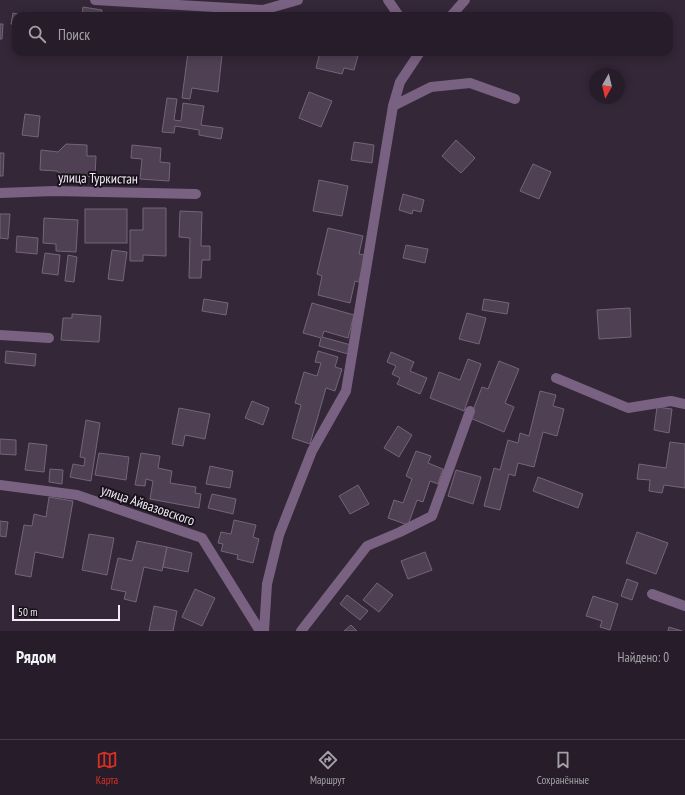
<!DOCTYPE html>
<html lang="ru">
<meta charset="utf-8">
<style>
:root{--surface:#271d2a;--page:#2f2632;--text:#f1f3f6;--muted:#a4a2a8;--line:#433b47;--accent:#d93025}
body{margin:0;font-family:"PT Sans Narrow",sans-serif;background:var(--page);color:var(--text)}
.compass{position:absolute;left:589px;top:68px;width:36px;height:36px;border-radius:50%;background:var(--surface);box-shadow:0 2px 10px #0003;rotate:188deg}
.scale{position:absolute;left:12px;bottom:10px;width:108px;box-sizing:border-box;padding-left:4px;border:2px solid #f2e9f5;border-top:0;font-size:11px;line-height:14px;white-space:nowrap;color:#f2e9f5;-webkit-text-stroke:3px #18121a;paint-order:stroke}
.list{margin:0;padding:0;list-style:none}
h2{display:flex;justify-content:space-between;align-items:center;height:52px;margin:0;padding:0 16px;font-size:17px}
h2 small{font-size:13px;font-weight:400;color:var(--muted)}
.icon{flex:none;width:22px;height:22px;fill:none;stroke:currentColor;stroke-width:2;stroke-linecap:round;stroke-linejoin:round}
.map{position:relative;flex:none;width:685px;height:631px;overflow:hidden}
.search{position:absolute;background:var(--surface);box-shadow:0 2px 10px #0003;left:12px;right:12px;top:12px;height:44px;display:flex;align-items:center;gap:10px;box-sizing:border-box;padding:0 14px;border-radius:12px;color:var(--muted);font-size:15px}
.sheet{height:108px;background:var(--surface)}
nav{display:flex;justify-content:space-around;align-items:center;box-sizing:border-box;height:56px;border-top:1px solid var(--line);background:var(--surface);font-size:11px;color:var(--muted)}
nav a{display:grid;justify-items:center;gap:2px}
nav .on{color:var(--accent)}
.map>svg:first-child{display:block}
.building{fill:#4f4153;stroke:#746579}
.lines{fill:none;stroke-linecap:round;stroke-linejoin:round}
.minor{stroke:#796182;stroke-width:10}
.labels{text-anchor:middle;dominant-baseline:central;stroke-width:4;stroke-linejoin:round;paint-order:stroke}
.street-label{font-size:14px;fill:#f2e9f5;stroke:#18121a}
</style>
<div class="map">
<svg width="685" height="631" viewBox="0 0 685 631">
<rect width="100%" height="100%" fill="#342738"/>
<!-- building -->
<g class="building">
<polygon points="83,7 102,10 101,16 82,16"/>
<polygon points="13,13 25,16 16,16 16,25 11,24"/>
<polygon points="47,13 69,16 46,16"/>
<polygon points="0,24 3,24 2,39 0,39"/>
<polygon points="188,52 222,55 218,92 192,88 190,99 182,98"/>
<polygon points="320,52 359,52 354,70 344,68 342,74 316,68"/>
<polygon points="309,92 332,101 321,127 299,118"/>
<polygon points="167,98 177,99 174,120 181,121 183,103 204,106 201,125 223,128 221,139 199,135 199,130 175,126 174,133 162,132"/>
<polygon points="25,114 40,116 38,137 22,135"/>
<polygon points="456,140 475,158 461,173 442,156"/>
<polygon points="354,142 374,145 372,163 351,160"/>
<polygon points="66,144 87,145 87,156 96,156 95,177 86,176 86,180 65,180 57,171 40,170 41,150 58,152"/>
<polygon points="132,145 161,148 160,162 170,163 169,181 140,179 142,159 131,158"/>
<polygon points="0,153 4,153 3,176 0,176"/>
<polygon points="533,164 551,172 539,199 520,191"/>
<polygon points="319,180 348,186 342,216 313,211"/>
<polygon points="403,194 424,200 421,212 413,210 412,214 399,210"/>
<polygon points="143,208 166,208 166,256 143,255 143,261 130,261 130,230 143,230"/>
<rect x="85" y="209" width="42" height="34"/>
<polygon points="180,211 202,212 201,246 210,246 210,260 202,260 201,278 189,278 190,238 179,237"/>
<polygon points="0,214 10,214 8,239 0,238"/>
<polygon points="44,218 78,220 76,252 56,251 56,244 43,243"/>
<polygon points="328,228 363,236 359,254 365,255 359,282 355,281 350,303 318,295 322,276 317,274"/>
<polygon points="17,236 38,238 37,254 16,252"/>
<polygon points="406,245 428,249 425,263 403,258"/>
<polygon points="112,250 127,252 123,281 108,279"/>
<polygon points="45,253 60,255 58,275 42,273"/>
<polygon points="68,255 77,257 74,282 65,281"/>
<polygon points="204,299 228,303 226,315 202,311"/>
<polygon points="484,299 509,303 507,314 482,310"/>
<polygon points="312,303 354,315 348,338 324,331 322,337 351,345 348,354 319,346 321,338 303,333"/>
<polygon points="630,308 631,337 599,339 597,310"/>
<polygon points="467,313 486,318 479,344 459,339"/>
<polygon points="72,314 101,316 99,342 61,340 63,318 72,318"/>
<polygon points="6,351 36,354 35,366 5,363"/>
<polygon points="318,351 338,357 335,367 342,369 335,391 326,388 310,444 292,438 301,405 295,403 304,372 317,376 321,363 315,362"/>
<polygon points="391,352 414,362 410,371 427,378 420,394 397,384 400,378 392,374 396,366 387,362"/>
<polygon points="468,359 481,364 464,411 430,398 439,372 460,380"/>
<polygon points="499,361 519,369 505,403 514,407 504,432 470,418 482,387 488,389"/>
<polygon points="540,391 556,395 553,406 564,409 557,436 543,432 534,467 518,463 515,476 509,474 500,510 484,506 494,468 500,470 508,440 518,443 520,433 529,436"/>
<polygon points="252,401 269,408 263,425 245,418"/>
<polygon points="657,407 672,409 669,433 654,430"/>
<polygon points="179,408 210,414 205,439 185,435 183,446 172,444"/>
<polygon points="86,420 100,423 91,481 70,477 73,464 84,466 85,458 80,457"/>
<polygon points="398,426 412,435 399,457 384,448"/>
<polygon points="0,439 16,440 16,455 0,454"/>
<polygon points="670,442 685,444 685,488 664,485 662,493 649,491 650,480 637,479 639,464 666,468"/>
<polygon points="29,443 47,445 44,472 25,470"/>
<polygon points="416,451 431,456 428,463 443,469 438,484 430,481 423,502 417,500 408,525 388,518 394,500 403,503 412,479 406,476"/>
<polygon points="99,453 129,457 126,480 95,475"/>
<polygon points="141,453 160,456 158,468 172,471 170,483 196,487 195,493 201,494 199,508 150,499 153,481 146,479 145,486 135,485"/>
<polygon points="210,466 233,471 230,488 206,484"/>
<polygon points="50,469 63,470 62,484 49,482"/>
<polygon points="456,470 481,477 473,504 448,496"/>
<polygon points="538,477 583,494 578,508 533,491"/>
<polygon points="358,485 369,504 350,514 339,496"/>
<polygon points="212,494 236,499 233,514 208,508"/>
<polygon points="49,497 73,501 63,558 35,552 31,577 15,574 24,525 32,526 34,514 46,517"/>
<polygon points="234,520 256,525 253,537 259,539 253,563 237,559 238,555 221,551 223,544 218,543 221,532 231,534"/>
<polygon points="0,521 8,522 6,537 0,536"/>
<polygon points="637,532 668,543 656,574 626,563"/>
<polygon points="89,534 114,538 107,575 82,570"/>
<polygon points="137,541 167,547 162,571 144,567 136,602 124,599 126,592 111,589 118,558 132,561"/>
<polygon points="167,547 192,553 188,572 163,567"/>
<polygon points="425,552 432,570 408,579 401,561"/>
<polygon points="627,579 638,583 632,600 621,596"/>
<polygon points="377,583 393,595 379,612 363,600"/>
<polygon points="195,589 215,598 202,626 182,617"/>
<polygon points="347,595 368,611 360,620 340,604"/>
<polygon points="593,596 618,604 610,630 600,627 602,621 586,616"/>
<polygon points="154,606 177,611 173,631 149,631"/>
<polygon points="351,625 357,631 344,631"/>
<polygon points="669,627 682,631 668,631"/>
</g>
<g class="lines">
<!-- minor -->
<g class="minor">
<polyline points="95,0 263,10 298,0"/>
<polyline points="388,0 399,16"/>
<polyline points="451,16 465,0"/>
<polyline points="393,106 431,87 470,83 515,99"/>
<polyline points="0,193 54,191 196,194"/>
<polyline points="0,335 49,338"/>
<polyline points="556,378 628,408 671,401 685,404"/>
<polyline points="0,485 77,495 202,538 260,631"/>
<polyline points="652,594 685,606"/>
<polyline points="264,631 267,584 279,535 312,451 346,391 393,106 400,82 420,52"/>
<polyline points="301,631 367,546 400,532 432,516 470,411"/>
</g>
</g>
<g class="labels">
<!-- street labels -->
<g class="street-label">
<text transform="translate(98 178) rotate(1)">улица Туркистан</text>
<text transform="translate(148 505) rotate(19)">улица Айвазовского</text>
</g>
</g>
</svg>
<svg class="compass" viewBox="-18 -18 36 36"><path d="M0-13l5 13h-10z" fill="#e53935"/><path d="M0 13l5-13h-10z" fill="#a4a2a8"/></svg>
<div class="scale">50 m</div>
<div class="search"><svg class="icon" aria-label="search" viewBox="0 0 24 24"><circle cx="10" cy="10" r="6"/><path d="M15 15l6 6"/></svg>Поиск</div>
</div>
<section class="sheet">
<h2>Рядом<small>Найдено: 0</small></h2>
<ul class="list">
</ul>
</section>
<nav>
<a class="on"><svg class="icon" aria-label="map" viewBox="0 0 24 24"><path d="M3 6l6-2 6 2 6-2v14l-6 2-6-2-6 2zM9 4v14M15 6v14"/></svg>Карта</a>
<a><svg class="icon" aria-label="directions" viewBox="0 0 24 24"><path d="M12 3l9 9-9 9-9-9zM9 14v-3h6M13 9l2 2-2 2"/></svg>Маршрут</a>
<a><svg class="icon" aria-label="saved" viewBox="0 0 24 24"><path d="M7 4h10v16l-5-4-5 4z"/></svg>Сохранённые</a>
</nav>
